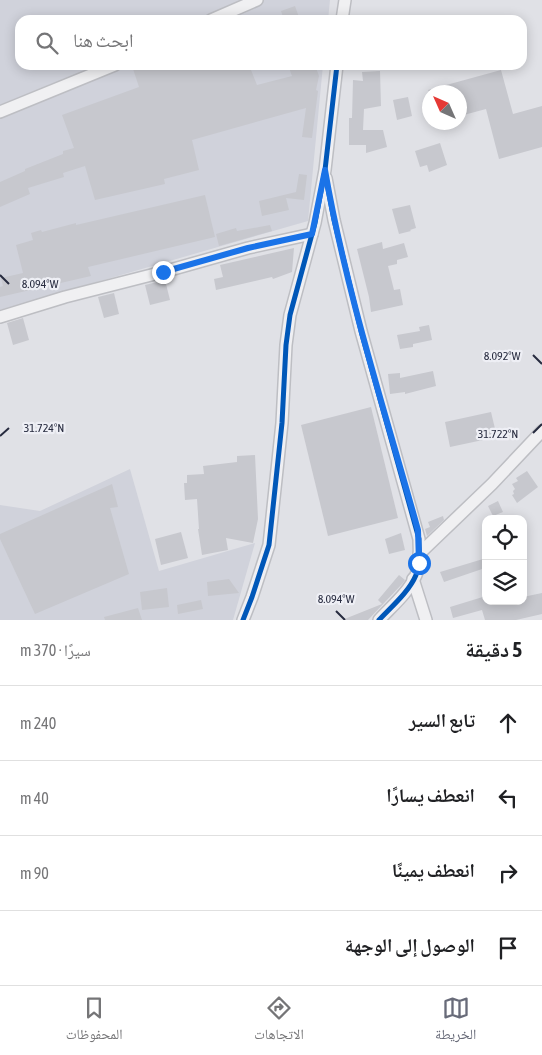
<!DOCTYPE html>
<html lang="ar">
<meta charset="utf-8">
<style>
:root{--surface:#fff;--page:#f6f6f6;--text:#202124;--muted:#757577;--line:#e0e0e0;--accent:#686b79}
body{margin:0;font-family:"Asap Condensed","Noto Naskh Arabic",sans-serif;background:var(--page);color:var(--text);direction:rtl}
.controls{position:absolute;right:15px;bottom:15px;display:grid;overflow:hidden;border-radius:10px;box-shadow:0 2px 12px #0003}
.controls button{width:45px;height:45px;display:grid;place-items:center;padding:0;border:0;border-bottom:1px solid var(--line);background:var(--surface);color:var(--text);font:25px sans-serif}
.compass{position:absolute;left:422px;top:85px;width:45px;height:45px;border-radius:50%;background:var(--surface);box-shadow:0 2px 12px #0003;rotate:315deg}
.stop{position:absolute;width:15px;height:15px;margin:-11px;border:4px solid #1a73e8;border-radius:50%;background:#fff}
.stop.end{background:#1a73e8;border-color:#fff;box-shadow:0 1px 5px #0008}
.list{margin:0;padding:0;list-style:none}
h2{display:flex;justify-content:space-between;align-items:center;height:65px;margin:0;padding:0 20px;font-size:21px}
h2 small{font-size:16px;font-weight:400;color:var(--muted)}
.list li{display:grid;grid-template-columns:32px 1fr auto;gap:15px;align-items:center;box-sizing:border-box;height:75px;padding:0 20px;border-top:1px solid var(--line)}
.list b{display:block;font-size:19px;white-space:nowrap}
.list em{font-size:16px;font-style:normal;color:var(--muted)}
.icon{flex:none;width:28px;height:28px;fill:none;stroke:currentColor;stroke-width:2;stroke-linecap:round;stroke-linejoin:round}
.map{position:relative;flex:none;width:542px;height:620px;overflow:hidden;direction:ltr}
.search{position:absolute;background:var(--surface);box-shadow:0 2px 12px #0003;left:15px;right:15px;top:15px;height:55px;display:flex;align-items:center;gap:12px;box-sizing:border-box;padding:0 18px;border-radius:15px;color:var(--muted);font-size:19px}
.sheet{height:365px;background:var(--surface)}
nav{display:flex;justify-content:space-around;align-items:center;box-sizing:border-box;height:70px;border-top:1px solid var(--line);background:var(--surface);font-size:14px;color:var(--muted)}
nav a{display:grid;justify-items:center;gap:2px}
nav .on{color:var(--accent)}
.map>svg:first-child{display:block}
.built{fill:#d0d2db}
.building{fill:#c7c8ce}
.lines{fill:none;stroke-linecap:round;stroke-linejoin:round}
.minor-casing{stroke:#bdbec3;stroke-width:14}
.minor{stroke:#f0f0f2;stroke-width:11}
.cycleway-casing{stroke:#eeeff5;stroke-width:8}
.cycleway{stroke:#0057b8;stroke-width:5}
.route{stroke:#1a73e8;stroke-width:6}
.ticks{fill:none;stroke:#272b3f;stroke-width:2}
.ticks-label{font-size:12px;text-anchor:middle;fill:#272b3f;stroke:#eeeff5;stroke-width:4.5;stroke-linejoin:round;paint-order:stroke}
</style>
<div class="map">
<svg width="542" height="620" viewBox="0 0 542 620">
<rect width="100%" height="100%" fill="#e0e1e6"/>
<!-- built -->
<g class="built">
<polygon points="0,0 330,0 328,20 20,20 20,65 323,65 308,221 0,310"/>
<polygon points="130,469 159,571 255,543 233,620 0,620 0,505 40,511"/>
</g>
<!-- building -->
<g class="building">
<polygon points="295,6 300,20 284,20 281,11"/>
<polygon points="143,65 249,65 257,85 292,76 288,65 315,65 319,76 316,90 318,91 312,138 302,137 306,108 192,140 199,170 164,179 165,184 95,200 85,166 63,173 64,177 28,188 30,194 0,207 0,182 25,171 25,169 63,154 63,151 74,148 62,115 139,87 133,69"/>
<polygon points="501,70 513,114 542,106 542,147 499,159 486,109 460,116 460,92 429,92 428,90"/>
<polygon points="380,71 381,106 364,109 363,130 383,130 387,147 366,153 366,145 349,145 349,118 352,118 353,80 363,81 362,72"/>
<polygon points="408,97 412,116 397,120 393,100"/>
<polygon points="440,143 447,165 429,172 427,165 420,167 415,151"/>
<polygon points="299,174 307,175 304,200 286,198 289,210 262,216 259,201 296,192"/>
<polygon points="205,195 215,237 88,267 91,276 0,297 0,287 3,286 1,278 23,273 16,245 33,240 31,233 41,230 42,232 76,223 76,225"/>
<polygon points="410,205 416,228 410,230 411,231 399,234 392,209"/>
<polygon points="270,225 272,231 219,246 216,234 236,228 237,231"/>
<polygon points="382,242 383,249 404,243 408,257 397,260 397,264 388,266 394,290 400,289 403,305 371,312 369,297 357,249"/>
<polygon points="294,248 292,272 273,279 272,277 216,290 214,279 223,277 220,265"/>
<polygon points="165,280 170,300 150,305 145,285"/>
<polygon points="114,293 119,314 104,318 98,297"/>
<polygon points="23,318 29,340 13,345 7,323"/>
<polygon points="429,325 432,340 413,344 413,347 400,349 397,335 420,331 419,327"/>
<polygon points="433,371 436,386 405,394 405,392 390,394 388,374 400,373 400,378"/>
<polygon points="371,407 398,518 328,536 301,425"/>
<polygon points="491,412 497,437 450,447 445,422"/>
<polygon points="255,455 258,519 253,543 226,538 228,550 202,555 198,529 199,529 197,499 185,500 184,483 187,483 187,475 204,474 203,466 237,462 237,456"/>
<polygon points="527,471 538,487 517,503 512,495 514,494 513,491 515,489 512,484 518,481 516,478"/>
<polygon points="112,484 118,507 110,508 129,574 35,614 0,539 0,534"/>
<polygon points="498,501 503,512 493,516 488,506"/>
<polygon points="443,516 444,520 427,536 425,529 430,527 428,522"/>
<polygon points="181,532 188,558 161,565 155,539"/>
<polygon points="401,533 405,550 389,554 385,539"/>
<polygon points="483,559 485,568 444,582 440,572"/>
<polygon points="399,575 405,580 403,583 368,620 342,620 382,604 378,600"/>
<polygon points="229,579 239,593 208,596 207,582"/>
<polygon points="167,588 169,607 142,610 140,592"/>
<polygon points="542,593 542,614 516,620 485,620 482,610 453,618 450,607 486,596 486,601 523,601 523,597"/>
<polygon points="201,600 203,609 178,614 177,605"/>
<polygon points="138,608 142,620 105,620 104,617"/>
</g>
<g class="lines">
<defs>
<g id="minor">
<polyline points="211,20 257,0"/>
<polyline points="342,20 345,0"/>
<polyline points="0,112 115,65"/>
<path d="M326 178 334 220 361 331 419 539C419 551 421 564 416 575 409 592 391 607 379 620"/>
<polyline points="0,317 65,297 163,272 248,248 312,234"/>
<polyline points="419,554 492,484 542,431"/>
<polyline points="413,579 426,620"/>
<polyline points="243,620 252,597 269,545 282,423 286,345 290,315 315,223 325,170 337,65"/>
</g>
</defs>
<!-- minor casing -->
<use href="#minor" class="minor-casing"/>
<!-- minor -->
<use href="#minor" class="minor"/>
<defs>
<g id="cycleway">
<path d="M326 179 334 220 361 331 419 539C419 551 421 564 416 575 409 592 391 607 379 620"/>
<polyline points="243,620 252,597 269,545 282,423 286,345 290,315 315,223 325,170 337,65"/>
</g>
</defs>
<!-- cycleway casing -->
<use href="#cycleway" class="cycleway-casing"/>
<!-- cycleway -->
<use href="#cycleway" class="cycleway"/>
</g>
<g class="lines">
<!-- route -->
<path class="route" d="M163 272 248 248 312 234 325 170C346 292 385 411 418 530L419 563"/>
</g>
<!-- ticks -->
<path class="ticks" d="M0 275 9 284M533 355 542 364M533 433 542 424M0 436 9 428M336 611 345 620"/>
<g class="ticks-label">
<text x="40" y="288">8.094°W</text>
<text x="502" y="360">8.092°W</text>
<text x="44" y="432">31.724°N</text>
<text x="498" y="438">31.722°N</text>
<text x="336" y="603">8.094°W</text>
</g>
</svg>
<div class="controls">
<button><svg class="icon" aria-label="locate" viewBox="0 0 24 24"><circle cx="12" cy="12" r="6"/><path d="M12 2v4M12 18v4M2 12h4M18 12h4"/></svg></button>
<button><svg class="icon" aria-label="layers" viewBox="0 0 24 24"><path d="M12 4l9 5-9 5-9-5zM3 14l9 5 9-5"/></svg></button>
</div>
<svg class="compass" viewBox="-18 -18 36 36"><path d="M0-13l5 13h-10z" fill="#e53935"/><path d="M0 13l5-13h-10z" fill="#757577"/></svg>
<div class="stop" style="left:419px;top:563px"></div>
<div class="stop end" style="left:163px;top:272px"></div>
<div class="search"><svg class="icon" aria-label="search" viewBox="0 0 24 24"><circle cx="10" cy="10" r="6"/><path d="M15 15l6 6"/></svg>ابحث هنا</div>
</div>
<section class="sheet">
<h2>5 دقيقة<small>سيرًا · 370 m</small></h2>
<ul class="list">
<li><svg class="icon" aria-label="ahead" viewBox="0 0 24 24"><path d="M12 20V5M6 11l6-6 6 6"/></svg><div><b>تابع السير</b></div><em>240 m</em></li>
<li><svg class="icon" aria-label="left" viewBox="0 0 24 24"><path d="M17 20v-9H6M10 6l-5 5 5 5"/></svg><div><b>انعطف يسارًا</b></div><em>40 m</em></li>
<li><svg class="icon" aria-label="right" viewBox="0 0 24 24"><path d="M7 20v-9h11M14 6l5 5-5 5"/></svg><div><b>انعطف يمينًا</b></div><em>90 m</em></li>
<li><svg class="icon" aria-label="arrive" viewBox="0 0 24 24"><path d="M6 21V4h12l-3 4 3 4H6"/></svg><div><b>الوصول إلى الوجهة</b></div></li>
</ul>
</section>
<nav>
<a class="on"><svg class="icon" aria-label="map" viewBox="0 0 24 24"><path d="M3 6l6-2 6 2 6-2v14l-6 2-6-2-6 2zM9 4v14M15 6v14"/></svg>الخريطة</a>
<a><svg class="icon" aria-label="directions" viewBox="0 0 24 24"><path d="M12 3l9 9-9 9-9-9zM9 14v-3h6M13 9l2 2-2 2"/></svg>الاتجاهات</a>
<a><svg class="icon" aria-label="saved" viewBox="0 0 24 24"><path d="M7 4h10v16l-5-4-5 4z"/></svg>المحفوظات</a>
</nav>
